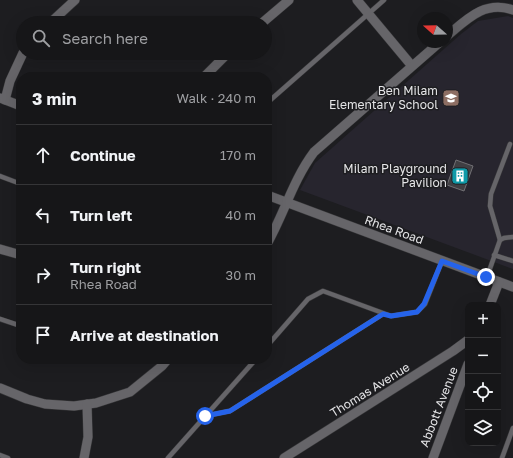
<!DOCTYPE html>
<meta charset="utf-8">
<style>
:root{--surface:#161618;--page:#1f1f21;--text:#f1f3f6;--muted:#9e9fa2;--line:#353537}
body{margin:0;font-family:"Golos Text",sans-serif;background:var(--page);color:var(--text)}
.controls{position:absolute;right:12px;bottom:12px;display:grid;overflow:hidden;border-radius:8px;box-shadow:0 4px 16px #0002}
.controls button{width:36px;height:36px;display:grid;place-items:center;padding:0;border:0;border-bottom:1px solid var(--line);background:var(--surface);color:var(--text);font:20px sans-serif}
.compass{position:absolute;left:417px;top:12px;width:36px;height:36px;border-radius:50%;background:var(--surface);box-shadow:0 4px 16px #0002;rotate:290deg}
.stop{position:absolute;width:12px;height:12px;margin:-9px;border:3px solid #2563eb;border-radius:50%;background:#fff}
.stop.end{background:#2563eb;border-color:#fff;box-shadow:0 1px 4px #0008}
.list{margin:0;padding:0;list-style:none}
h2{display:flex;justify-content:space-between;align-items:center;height:52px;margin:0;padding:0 16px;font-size:17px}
h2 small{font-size:13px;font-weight:400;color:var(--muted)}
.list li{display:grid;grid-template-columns:26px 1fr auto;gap:12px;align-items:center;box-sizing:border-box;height:60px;padding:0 16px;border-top:1px solid var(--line)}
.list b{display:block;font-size:15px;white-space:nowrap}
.list p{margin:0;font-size:13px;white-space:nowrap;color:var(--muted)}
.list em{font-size:13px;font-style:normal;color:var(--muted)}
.icon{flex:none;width:22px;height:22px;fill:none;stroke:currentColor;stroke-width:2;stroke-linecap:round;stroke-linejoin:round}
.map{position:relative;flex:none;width:513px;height:458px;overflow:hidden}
.search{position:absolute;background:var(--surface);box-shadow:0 4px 16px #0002;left:16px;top:16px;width:256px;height:44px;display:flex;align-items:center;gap:10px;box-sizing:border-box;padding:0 14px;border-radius:22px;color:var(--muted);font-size:15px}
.panel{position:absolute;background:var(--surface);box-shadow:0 4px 16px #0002;left:16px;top:72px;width:256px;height:292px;border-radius:16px}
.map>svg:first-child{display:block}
.built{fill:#27252e}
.building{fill:#403f43;stroke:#717074}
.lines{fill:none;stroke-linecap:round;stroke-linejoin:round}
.service-casing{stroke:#38383a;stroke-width:5.5}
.minor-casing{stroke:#38383a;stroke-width:10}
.service{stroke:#666569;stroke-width:4.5}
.minor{stroke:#666569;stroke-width:9}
.route{stroke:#2563eb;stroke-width:5}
.labels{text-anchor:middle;stroke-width:3;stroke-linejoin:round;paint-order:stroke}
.poi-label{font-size:12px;fill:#e5e5e7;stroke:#1d1d20;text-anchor:end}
.street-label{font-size:12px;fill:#e5e5e7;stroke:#1d1d20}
</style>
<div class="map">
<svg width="513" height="458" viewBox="0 0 513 458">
<rect width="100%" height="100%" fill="#1d1d20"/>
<polygon class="built" points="508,16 513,18 513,269 300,190 315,163 461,34 478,21"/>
<polygon class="building" points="456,160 473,166 464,191 447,185"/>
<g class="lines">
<g class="service-casing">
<g id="service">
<polyline points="267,103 384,0"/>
<polyline points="0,176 21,184"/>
<polyline points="500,240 490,206 491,194 510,144"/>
<polyline points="494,255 513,261"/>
<polyline points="487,277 500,240 504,238 513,237"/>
<polyline points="0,319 21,326"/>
<polyline points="267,346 308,299 323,291 391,316 417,312 425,304 442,261"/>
<polyline points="205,416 230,411 383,314"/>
<polyline points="0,455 8,458"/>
<polyline points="168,458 256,359"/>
<polyline points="502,458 513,428"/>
</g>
</g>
<g class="minor-casing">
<g id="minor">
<polyline points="357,0 412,66"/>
<polyline points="50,23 75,0"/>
<polyline points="262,23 289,0"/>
<path d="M447,36C467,19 485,0 513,10"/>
<polyline points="204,77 228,53"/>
<polyline points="0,98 21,106"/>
<polyline points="5,100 10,81 23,53"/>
<polyline points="267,195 513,287"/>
<path d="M267,244C284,214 293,180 314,152L440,42"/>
<polyline points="0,249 21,255"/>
<polyline points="490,305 499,282"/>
<polyline points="0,388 27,399 45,404 74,406 96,403 130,392 162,366 168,359"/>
<polyline points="84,458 88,437 87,404"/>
<polyline points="284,458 453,351 468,340"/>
<polyline points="433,458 468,364"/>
</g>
</g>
<use href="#service" class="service"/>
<use href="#minor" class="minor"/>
</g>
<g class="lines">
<polyline class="route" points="205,416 230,411 383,314 391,316 417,312 424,304 442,261 486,277"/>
</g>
<defs>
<g id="school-square" transform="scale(0.9)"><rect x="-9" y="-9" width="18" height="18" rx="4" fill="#8d6e63" stroke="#1d1d20"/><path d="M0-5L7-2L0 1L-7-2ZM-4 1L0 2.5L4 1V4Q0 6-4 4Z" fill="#fff"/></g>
<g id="building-square" transform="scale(0.9)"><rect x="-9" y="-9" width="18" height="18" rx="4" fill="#0f9aa8" stroke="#1d1d20"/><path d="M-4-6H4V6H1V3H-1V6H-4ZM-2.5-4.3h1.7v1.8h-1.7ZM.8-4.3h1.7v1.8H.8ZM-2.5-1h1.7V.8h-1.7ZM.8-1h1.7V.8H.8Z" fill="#fff"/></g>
</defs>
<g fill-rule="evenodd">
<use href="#school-square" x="451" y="98"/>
<use href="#building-square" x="460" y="176"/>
</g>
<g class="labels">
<g class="poi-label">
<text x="438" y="95">Ben Milam<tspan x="438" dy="14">Elementary School</tspan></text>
<text x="447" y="173">Milam Playground<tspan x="447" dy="14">Pavilion</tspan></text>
</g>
<g class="street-label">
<text transform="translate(394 230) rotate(20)" y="4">Rhea Road</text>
<text transform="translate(370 390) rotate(-32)" y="4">Thomas Avenue</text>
<text transform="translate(439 407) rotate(-69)" y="4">Abbott Avenue</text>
</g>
</g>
</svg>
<div class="controls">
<button>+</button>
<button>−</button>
<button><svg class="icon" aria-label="locate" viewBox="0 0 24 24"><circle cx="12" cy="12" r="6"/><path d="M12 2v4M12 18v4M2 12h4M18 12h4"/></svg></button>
<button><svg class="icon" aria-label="layers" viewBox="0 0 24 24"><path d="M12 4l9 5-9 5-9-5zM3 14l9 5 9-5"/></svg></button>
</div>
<svg class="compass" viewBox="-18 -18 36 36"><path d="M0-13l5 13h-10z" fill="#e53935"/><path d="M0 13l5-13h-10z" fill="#9e9fa2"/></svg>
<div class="stop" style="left:205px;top:416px"></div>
<div class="stop end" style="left:486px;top:277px"></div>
<div class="search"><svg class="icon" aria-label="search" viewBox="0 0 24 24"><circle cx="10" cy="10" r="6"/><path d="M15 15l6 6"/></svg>Search here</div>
<section class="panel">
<h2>3 min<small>Walk · 240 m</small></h2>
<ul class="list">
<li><svg class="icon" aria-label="ahead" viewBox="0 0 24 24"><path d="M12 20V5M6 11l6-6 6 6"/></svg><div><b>Continue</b></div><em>170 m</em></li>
<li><svg class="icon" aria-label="left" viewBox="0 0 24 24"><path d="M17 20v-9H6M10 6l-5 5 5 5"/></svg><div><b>Turn left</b></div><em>40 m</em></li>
<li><svg class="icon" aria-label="right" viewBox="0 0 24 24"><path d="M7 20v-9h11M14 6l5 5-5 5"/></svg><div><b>Turn right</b><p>Rhea Road</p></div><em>30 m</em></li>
<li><svg class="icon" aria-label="arrive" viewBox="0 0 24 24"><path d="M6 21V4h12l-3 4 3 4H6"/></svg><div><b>Arrive at destination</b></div></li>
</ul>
</section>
</div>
